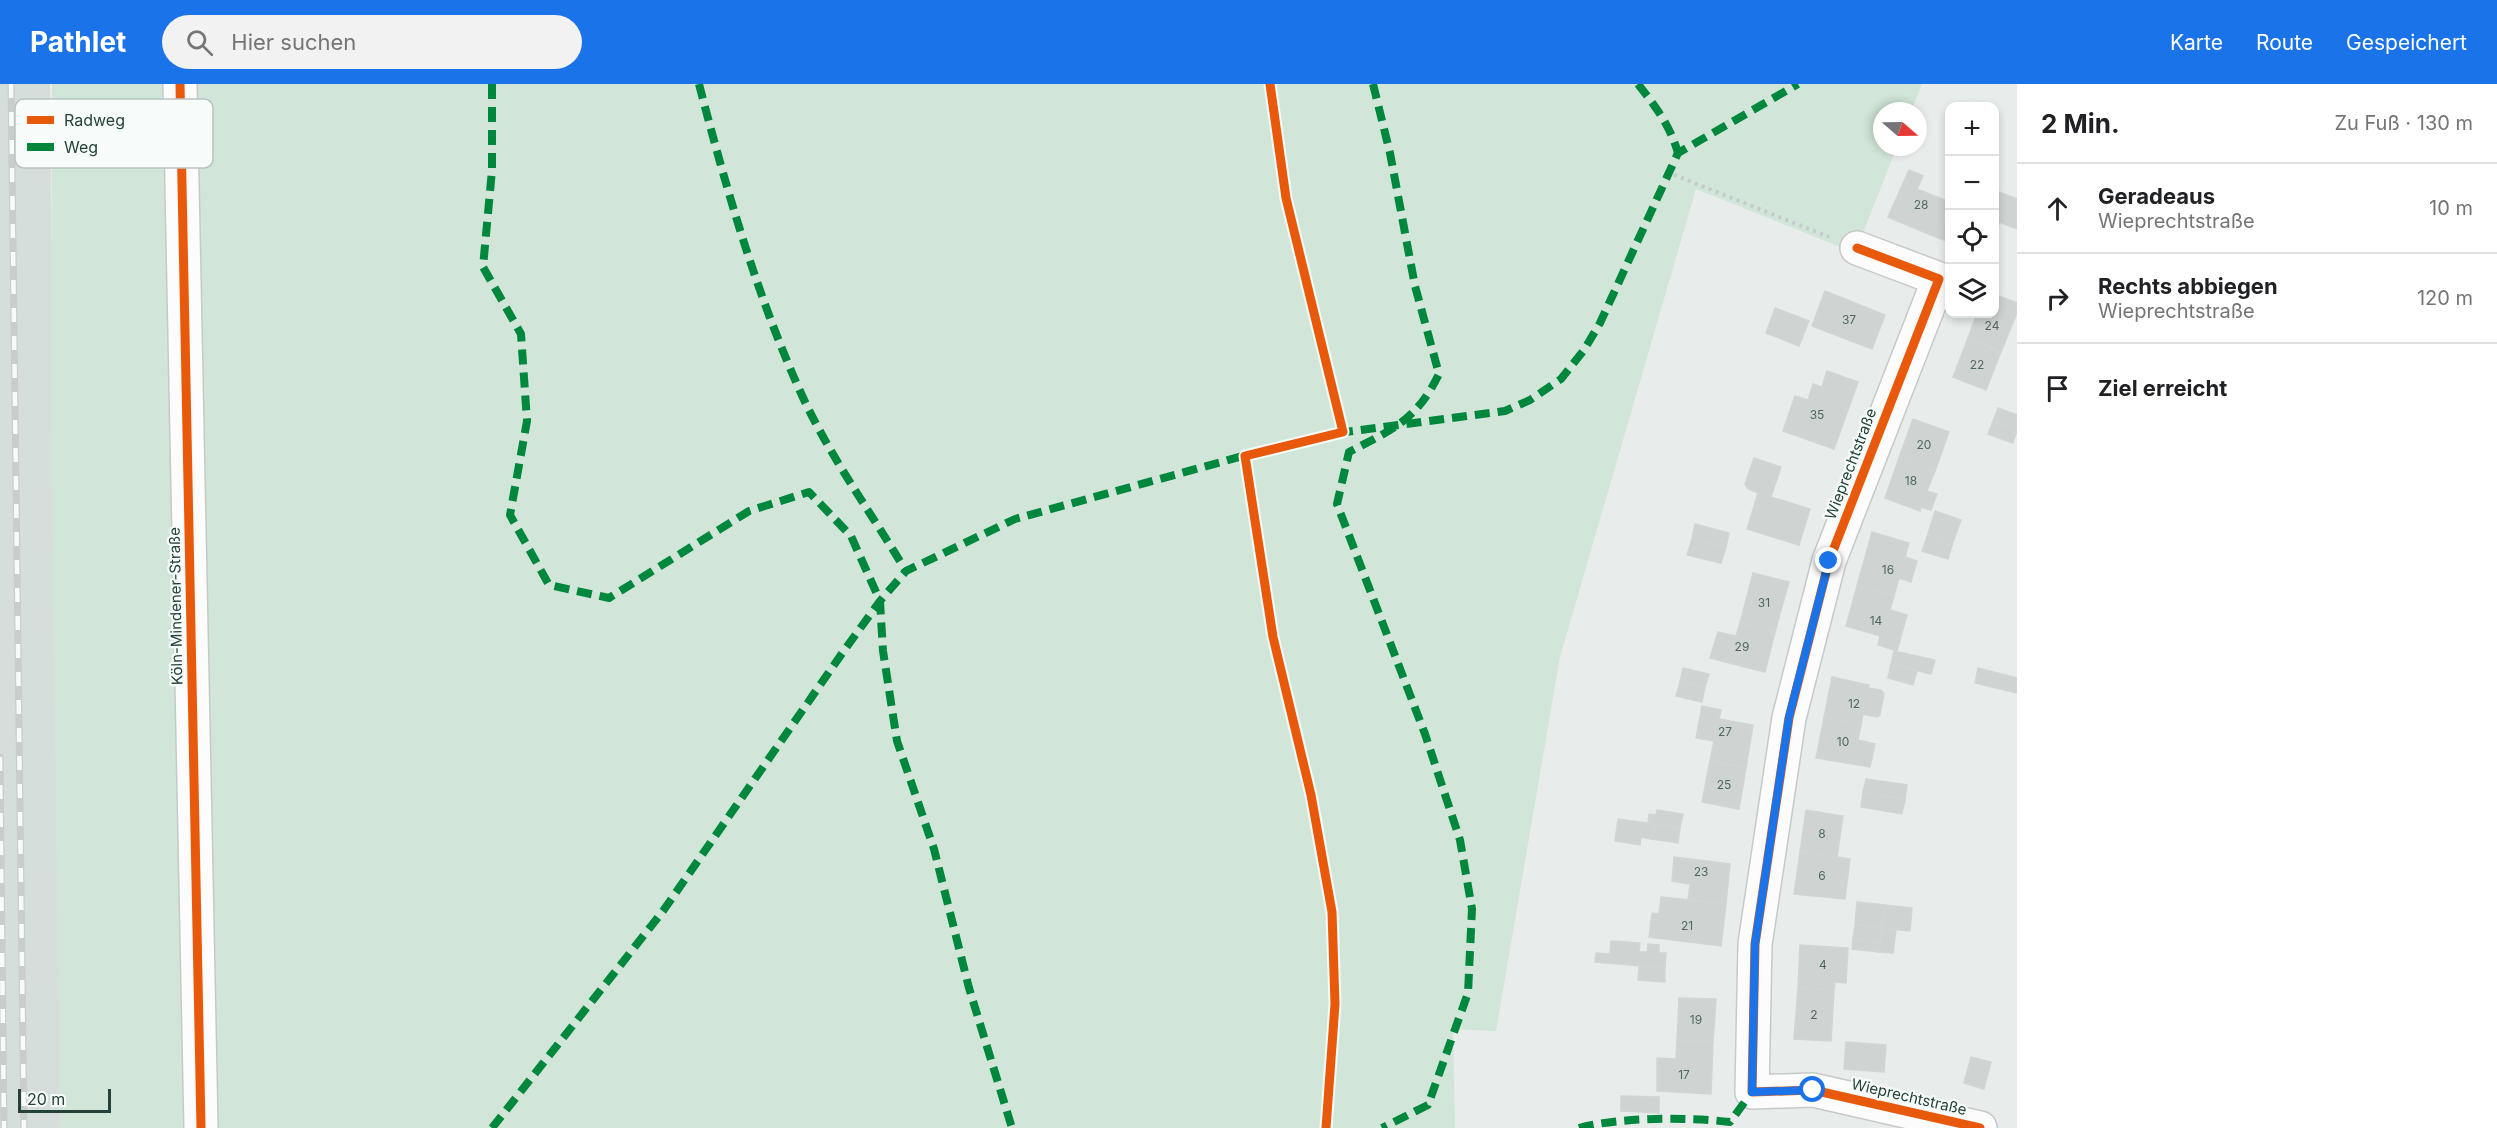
<!DOCTYPE html>
<html lang="de">
<meta charset="utf-8">
<style>
:root{--surface:#fff;--page:#f2f2f2;--text:#202124;--muted:#757577;--line:#e0e0e0;--accent:#1a73e8}
body{margin:0;font-family:Inter,sans-serif;background:var(--page);color:var(--text)}
.controls{position:absolute;right:18px;top:18px;display:grid;overflow:hidden;border-radius:12px;box-shadow:0 3px 9px #0003}
.controls button{width:54px;height:54px;display:grid;place-items:center;padding:0;border:0;border-bottom:2px solid var(--line);background:var(--surface);color:var(--text);font:30px sans-serif}
.compass{position:absolute;left:1873px;top:18px;width:54px;height:54px;border-radius:50%;background:var(--surface);box-shadow:0 3px 9px #0003;rotate:110deg}
.scale{position:absolute;left:18px;bottom:15px;width:93px;box-sizing:border-box;padding-left:6px;border:3px solid #24423a;border-top:0;font-size:16px;line-height:21px;white-space:nowrap;color:#24423a;-webkit-text-stroke:4px #f7fbf9;paint-order:stroke}
.stop{position:absolute;width:18px;height:18px;margin:-14px;border:4px solid #1a73e8;border-radius:50%;background:#fff}
.stop.end{background:#1a73e8;border-color:#fff;box-shadow:0 2px 6px #0008}
.list{margin:0;padding:0;list-style:none}
h2{display:flex;justify-content:space-between;align-items:center;height:78px;margin:0;padding:0 24px;font-size:26px}
h2 small{font-size:20px;font-weight:400;color:var(--muted)}
.list li{display:grid;grid-template-columns:39px 1fr auto;gap:18px;align-items:center;box-sizing:border-box;height:90px;padding:0 24px;border-top:2px solid var(--line)}
.list b{display:block;font-size:22px;white-space:nowrap}
.list p{margin:0;font-size:20px;white-space:nowrap;color:var(--muted)}
.list em{font-size:20px;font-style:normal;color:var(--muted)}
.icon{flex:none;width:33px;height:33px;fill:none;stroke:currentColor;stroke-width:2;stroke-linecap:round;stroke-linejoin:round}
.map{position:relative;flex:none;width:2017px;height:1044px;overflow:hidden}
header{display:flex;align-items:center;gap:36px;box-sizing:border-box;height:84px;padding:0 30px;background:var(--accent);color:#fff}
header strong{font-size:28px}
nav{display:flex;gap:33px;margin-inline-start:auto;font-size:21px}
.search{width:420px;height:54px;background:var(--page);display:flex;align-items:center;gap:15px;box-sizing:border-box;padding:0 21px;border-radius:33px;color:var(--muted);font-size:22px}
main{display:flex}
aside{flex:1;background:var(--surface)}
.map>svg:first-child{display:block}
.built{fill:#d6dedb}
.green{fill:#d1e6d8}
.building{fill:#cfd4d2;stroke:#d1d6d4;stroke-width:1.5}
.lines{fill:none;stroke-linecap:round;stroke-linejoin:round}
.minor-casing{stroke:#c5cac8;stroke-width:36}
.path{stroke:#c3ccca;stroke-width:4;stroke-dasharray:3 4.5;stroke-linecap:butt}
.minor{stroke:#fcfcfc;stroke-width:33}
.rail-casing{stroke:#c9cdcc;stroke-width:7}
.rail{stroke:#f7fbf9;stroke-width:4.5;stroke-dasharray:14;stroke-linecap:butt}
.quiet{stroke:#00873e;stroke-width:8;stroke-dasharray:15 8;stroke-linecap:butt}
.cycleway-casing{stroke:#f7fbf9;stroke-width:13}
.cycleway{stroke:#e8590c;stroke-width:9}
.route{stroke:#1a73e8;stroke-width:8}
.labels{text-anchor:middle;stroke-width:4.5;stroke-linejoin:round;paint-order:stroke}
.number-label{font-size:12px;fill:#506761}
.street-label{font-size:15px;fill:#24423a;stroke:#f7fbf9}
.key{fill:#f7fbf9;stroke:#b8c4c0;stroke-width:1.5}
.key-label{font-size:16px;fill:#24423a}
</style>
<header>
<strong>Pathlet</strong>
<div class="search"><svg class="icon" aria-label="search" viewBox="0 0 24 24"><circle cx="10" cy="10" r="6"/><path d="M15 15l6 6"/></svg>Hier suchen</div>
<nav><a>Karte</a><a>Route</a><a>Gespeichert</a></nav>
</header>
<main>
<div class="map">
<svg width="2017" height="1044" viewBox="0 0 2017 1044">
<rect width="100%" height="100%" fill="#e8edeb"/>
<polygon class="built" points="0,0 50,0 60,1044 0,1044"/>
<polygon class="green" points="52,0 1922,0 1911,27 1882,27 1882,63 1897,63 1855,169 1696,105 1560,573 1496,947 1453,945 1455,1044 60,1044 51,317"/>
<g class="building">
<polygon points="1909,86 1923,92 1917,105 1950,118 1950,125 1938,154 1888,133"/>
<polygon points="1994,106 2017,115 2017,145 1994,136"/>
<polygon points="1950,125 1950,158 1938,154"/>
<polygon points="1994,136 2000,138 1994,151"/>
<polygon points="1825,207 1885,231 1872,265 1812,242"/>
<polygon points="1994,210 2017,219 2017,229 2001,268 1968,254 1977,230 1994,230"/>
<polygon points="1775,224 1809,237 1799,262 1766,249"/>
<polygon points="1968,254 2001,268 1986,306 1953,293"/>
<polygon points="1827,287 1858,298 1834,365 1783,347 1795,312 1808,316 1813,300 1822,303"/>
<polygon points="1998,324 2017,331 2017,346 1993,337"/>
<polygon points="1913,335 1949,348 1935,387 1899,374"/>
<polygon points="1993,337 2017,346 2013,359 1988,350"/>
<polygon points="1754,374 1781,383 1771,413 1810,425 1799,461 1747,445 1758,409 1748,405 1745,400"/>
<polygon points="1899,374 1935,387 1927,407 1937,410 1931,426 1921,423 1920,427 1885,414"/>
<polygon points="1935,427 1961,436 1952,461 1927,453"/>
<polygon points="1695,440 1729,449 1726,463 1692,455"/>
<polygon points="1872,448 1909,459 1905,473 1917,477 1911,498 1899,494 1894,512 1857,502"/>
<polygon points="1927,453 1952,461 1948,475 1922,467"/>
<polygon points="1692,455 1726,463 1721,479 1687,471"/>
<polygon points="1753,489 1789,498 1775,548 1740,539"/>
<polygon points="1857,502 1894,512 1890,526 1907,531 1897,567 1878,561 1880,552 1846,542"/>
<polygon points="1740,539 1775,548 1765,588 1710,574 1718,548 1736,552"/>
<polygon points="1894,567 1935,576 1931,590 1891,580"/>
<polygon points="1891,580 1917,587 1913,601 1888,594"/>
<polygon points="1683,584 1709,590 1705,603 1680,598"/>
<polygon points="1978,584 2017,594 2017,609 1975,599"/>
<polygon points="1832,593 1869,601 1868,604 1881,606 1884,610 1880,631 1877,633 1863,630 1861,641 1824,634"/>
<polygon points="1680,598 1705,603 1702,618 1676,612"/>
<polygon points="1702,622 1721,626 1719,635 1753,641 1746,684 1710,677 1714,657 1696,654"/>
<polygon points="1824,634 1861,641 1858,656 1875,660 1870,683 1816,674"/>
<polygon points="1710,677 1746,684 1739,725 1702,718"/>
<polygon points="1866,695 1907,701 1905,716 1863,708"/>
<polygon points="1863,708 1905,716 1902,730 1861,723"/>
<polygon points="1657,726 1683,730 1680,744 1648,739 1649,730 1656,731"/>
<polygon points="1806,726 1843,732 1837,773 1800,768"/>
<polygon points="1618,735 1654,740 1652,755 1641,753 1640,761 1615,757"/>
<polygon points="1654,740 1680,744 1678,759 1652,755"/>
<polygon points="1800,768 1850,775 1845,815 1794,810"/>
<polygon points="1674,773 1730,780 1726,820 1688,816 1690,800 1672,797"/>
<polygon points="1661,813 1726,820 1721,862 1649,853 1652,829 1659,830"/>
<polygon points="1857,818 1884,821 1882,844 1855,841"/>
<polygon points="1884,821 1912,824 1910,847 1882,844"/>
<polygon points="1855,841 1882,844 1880,859 1853,855"/>
<polygon points="1882,844 1896,846 1893,869 1879,868"/>
<polygon points="1853,855 1880,859 1879,868 1852,865"/>
<polygon points="1611,857 1640,859 1639,868 1647,868 1648,860 1659,861 1659,869 1666,869 1665,884 1595,878 1596,869 1610,870"/>
<polygon points="1800,861 1848,864 1846,899 1835,898 1834,906 1798,904"/>
<polygon points="1639,882 1665,884 1665,898 1638,896"/>
<polygon points="1798,904 1834,906 1831,957 1794,955"/>
<polygon points="1679,914 1716,915 1713,958 1677,956"/>
<polygon points="1677,956 1713,958 1711,1010 1657,1007 1657,974 1676,975"/>
<polygon points="1846,958 1886,961 1884,988 1844,985"/>
<polygon points="1971,973 1991,978 1984,1005 1964,999"/>
<polygon points="1621,1012 1659,1013 1659,1029 1621,1027"/>
</g>
<g class="lines">
<g class="minor-casing">
<g id="minor">
<polyline points="180,0 201,1044"/>
<polyline points="1857,164 1939,195 1829,477 1789,634 1755,860 1752,1008 1813,1006 1980,1044"/>
</g>
</g>
<polyline class="path" points="1667,88 1829,153"/>
<use href="#minor" class="minor"/>
<g class="rail-casing">
<g id="rail">
<polyline points="11,0 24,1044"/>
<polyline points="0,673 4,1044"/>
</g>
</g>
<use href="#rail" class="rail"/>
<g class="quiet">
<polyline points="492,0 492,86 483,183 521,250 527,337 510,431 549,501 609,514 749,427 809,408 851,452 880,517 883,567 897,657 934,765 969,904 1012,1044"/>
<path d="M699,0C726,104 756,209 800,307C828,370 870,427 906,487"/>
<path d="M1373,0L1390,69L1415,202L1439,290C1416,337 1393,345 1349,368L1337,420L1425,650L1460,756L1472,825L1468,909L1428,1021L1382,1044"/>
<path d="M1638,0C1655,22 1670,41 1678,69"/>
<polyline points="1338,349 1505,327 1530,316 1561,295 1584,266 1600,239 1678,69 1798,0"/>
<polyline points="492,1044 663,827 843,568 880,517 906,487 1015,435 1250,370"/>
<path d="M1579,1044C1619,1033 1688,1033 1730,1038L1752,1008"/>
</g>
<g class="cycleway-casing">
<g id="cycleway">
<polyline points="180,0 201,1044"/>
<polyline points="1270,0 1286,114 1343,348 1245,372 1273,553 1311,711 1332,828 1335,920 1326,1044"/>
<polyline points="1857,164 1939,195 1829,477 1789,634 1755,860 1752,1008 1813,1006 1980,1044"/>
</g>
</g>
<use href="#cycleway" class="cycleway"/>
</g>
<g class="lines">
<polyline class="route" points="1813,1006 1752,1008 1755,860 1789,633 1829,477"/>
</g>
<g class="labels">
<g class="number-label">
<text x="1921" y="125">28</text>
<text x="1849" y="240">37</text>
<text x="1992" y="246">24</text>
<text x="1977" y="285">22</text>
<text x="1817" y="335">35</text>
<text x="1924" y="365">20</text>
<text x="1911" y="401">18</text>
<text x="1888" y="490">16</text>
<text x="1764" y="523">31</text>
<text x="1876" y="541">14</text>
<text x="1742" y="567">29</text>
<text x="1854" y="624">12</text>
<text x="1725" y="652">27</text>
<text x="1843" y="662">10</text>
<text x="1724" y="705">25</text>
<text x="1822" y="754">8</text>
<text x="1701" y="792">23</text>
<text x="1822" y="796">6</text>
<text x="1687" y="846">21</text>
<text x="1823" y="885">4</text>
<text x="1814" y="935">2</text>
<text x="1696" y="940">19</text>
<text x="1684" y="995">17</text>
</g>
<g class="street-label">
<text transform="translate(1851 380) rotate(-69)" y="5">Wieprechtstraße</text>
<text transform="translate(176 522) rotate(-91)" y="5">Köln-Mindener-Straße</text>
<text transform="translate(1909 1013) rotate(13)" y="5">Wieprechtstraße</text>
</g>
</g>
<rect x="15" y="15" width="198" height="69" rx="9" class="key"/>
<rect x="27" y="32" width="27" height="8" fill="#e8590c"/>
<rect x="27" y="59" width="27" height="8" fill="#00873e"/>
<g class="key-label">
<text x="64" y="42">Radweg</text>
<text x="64" y="69">Weg</text>
</g>
</svg>
<div class="controls">
<button>+</button>
<button>−</button>
<button><svg class="icon" aria-label="locate" viewBox="0 0 24 24"><circle cx="12" cy="12" r="6"/><path d="M12 2v4M12 18v4M2 12h4M18 12h4"/></svg></button>
<button><svg class="icon" aria-label="layers" viewBox="0 0 24 24"><path d="M12 4l9 5-9 5-9-5zM3 14l9 5 9-5"/></svg></button>
</div>
<svg class="compass" viewBox="-18 -18 36 36"><path d="M0-13l5 13h-10z" fill="#e53935"/><path d="M0 13l5-13h-10z" fill="#757577"/></svg>
<div class="scale">20 m</div>
<div class="stop" style="left:1813px;top:1006px"></div>
<div class="stop end" style="left:1829px;top:477px"></div>
</div>
<aside>
<h2>2 Min.<small>Zu Fuß · 130 m</small></h2>
<ul class="list">
<li><svg class="icon" aria-label="ahead" viewBox="0 0 24 24"><path d="M12 20V5M6 11l6-6 6 6"/></svg><div><b>Geradeaus</b><p>Wieprechtstraße</p></div><em>10 m</em></li>
<li><svg class="icon" aria-label="right" viewBox="0 0 24 24"><path d="M7 20v-9h11M14 6l5 5-5 5"/></svg><div><b>Rechts abbiegen</b><p>Wieprechtstraße</p></div><em>120 m</em></li>
<li><svg class="icon" aria-label="arrive" viewBox="0 0 24 24"><path d="M6 21V4h12l-3 4 3 4H6"/></svg><div><b>Ziel erreicht</b></div></li>
</ul>
</aside>
</main>
